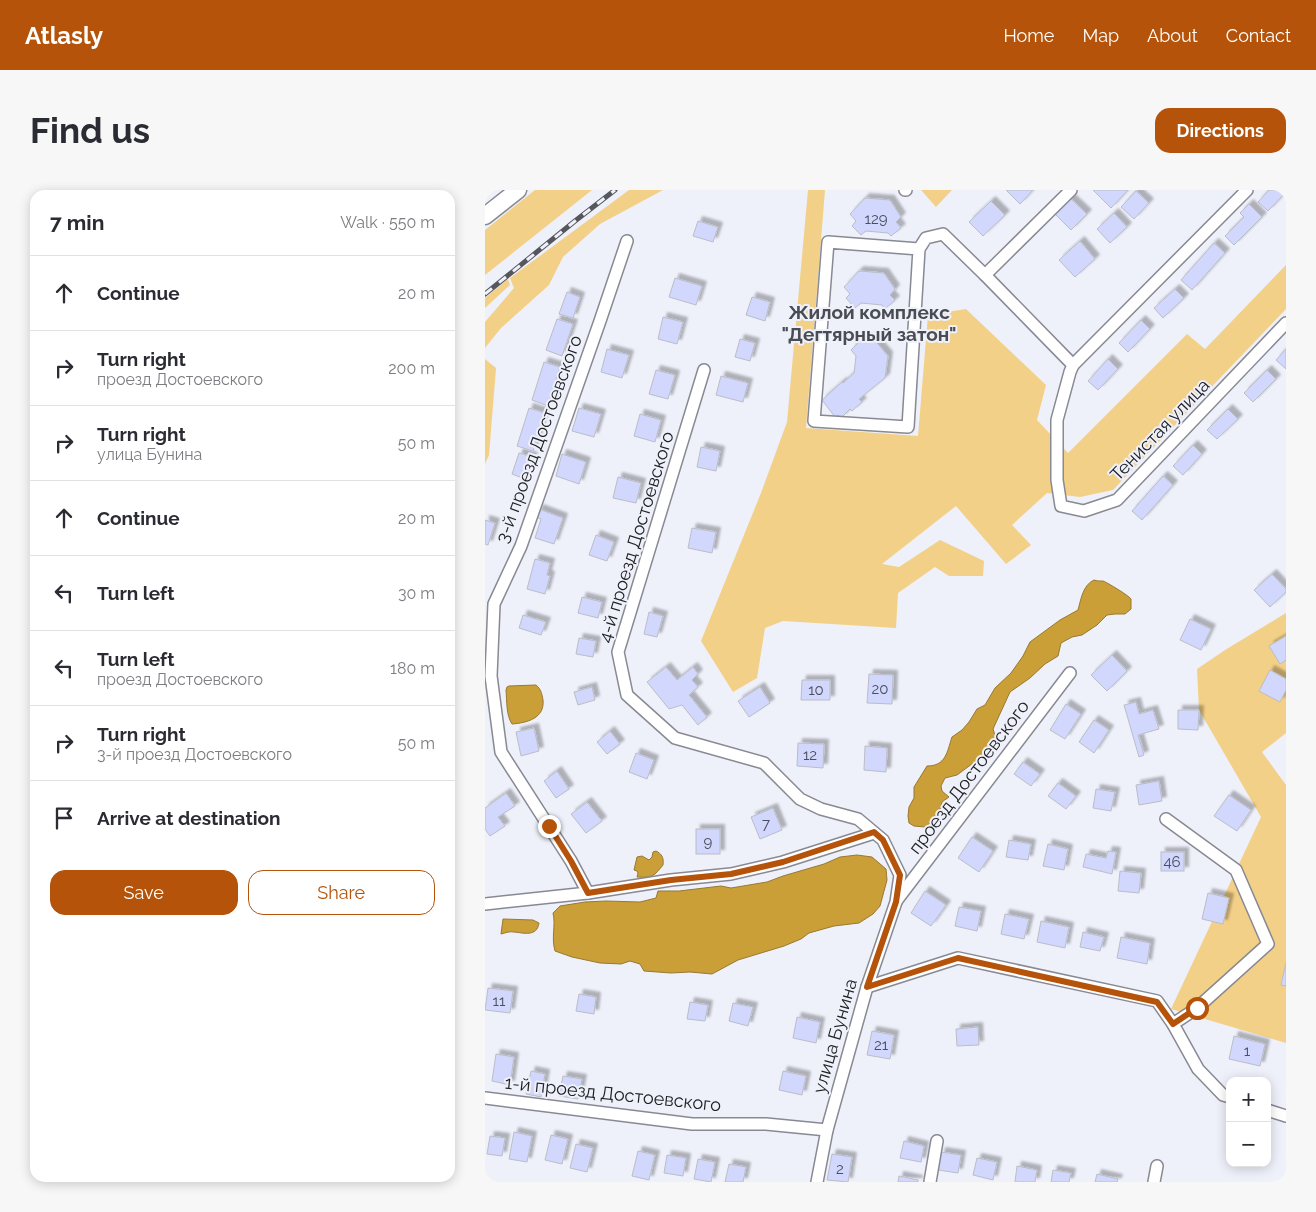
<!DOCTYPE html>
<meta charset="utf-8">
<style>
:root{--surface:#fff;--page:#f7f7f7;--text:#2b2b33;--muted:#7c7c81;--line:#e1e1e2;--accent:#b45309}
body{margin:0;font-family:Raleway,sans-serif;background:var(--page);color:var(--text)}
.controls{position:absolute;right:15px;bottom:15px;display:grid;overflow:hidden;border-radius:10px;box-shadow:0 2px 12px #0003}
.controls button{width:45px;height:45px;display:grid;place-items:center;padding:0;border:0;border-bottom:1px solid var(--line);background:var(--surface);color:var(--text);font:25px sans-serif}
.stop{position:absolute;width:15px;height:15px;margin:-11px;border:4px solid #b45309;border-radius:50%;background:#fff}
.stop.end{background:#b45309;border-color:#fff;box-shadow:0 1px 5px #0008}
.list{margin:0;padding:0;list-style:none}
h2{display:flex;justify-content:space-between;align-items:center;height:65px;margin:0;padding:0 20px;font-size:21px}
h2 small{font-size:16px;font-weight:400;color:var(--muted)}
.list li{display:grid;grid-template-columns:32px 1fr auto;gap:15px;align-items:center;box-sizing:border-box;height:75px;padding:0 20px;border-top:1px solid var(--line)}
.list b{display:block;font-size:19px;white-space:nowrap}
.list p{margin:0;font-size:16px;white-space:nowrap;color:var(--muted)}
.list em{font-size:16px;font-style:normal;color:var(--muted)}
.actions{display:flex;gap:10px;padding:15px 20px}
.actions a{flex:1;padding:11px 0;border:1px solid var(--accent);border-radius:15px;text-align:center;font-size:18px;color:var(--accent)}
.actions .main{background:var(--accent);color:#fff}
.icon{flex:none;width:28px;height:28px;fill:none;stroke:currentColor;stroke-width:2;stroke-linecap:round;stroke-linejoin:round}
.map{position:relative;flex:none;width:801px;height:992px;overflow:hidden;border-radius:15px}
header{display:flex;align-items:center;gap:30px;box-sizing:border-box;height:70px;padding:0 25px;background:var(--accent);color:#fff}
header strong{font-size:24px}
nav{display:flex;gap:28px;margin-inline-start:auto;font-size:18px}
.intro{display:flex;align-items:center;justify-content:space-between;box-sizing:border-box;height:120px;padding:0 30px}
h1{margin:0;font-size:35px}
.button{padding:12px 22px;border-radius:15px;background:var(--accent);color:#fff;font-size:18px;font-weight:700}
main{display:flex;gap:30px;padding:0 30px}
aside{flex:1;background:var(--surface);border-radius:15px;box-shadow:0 2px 12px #0003}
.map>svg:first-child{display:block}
.green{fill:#f3d087}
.water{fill:#cb9f37;stroke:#987931}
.building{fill:#d1d7fd;stroke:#bbbdc6;filter:url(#shadow)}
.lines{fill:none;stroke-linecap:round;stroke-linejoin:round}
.street-casing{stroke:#888992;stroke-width:14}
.secondary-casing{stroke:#888992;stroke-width:19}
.street{stroke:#fff;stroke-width:11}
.secondary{stroke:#fff;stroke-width:16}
.rail-casing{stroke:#56575c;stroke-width:5}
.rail{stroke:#eef0fa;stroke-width:3;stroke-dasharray:9;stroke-linecap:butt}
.route{stroke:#b45309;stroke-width:6}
.labels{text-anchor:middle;stroke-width:4;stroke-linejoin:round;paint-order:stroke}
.number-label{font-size:15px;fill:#4c4e5a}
.street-label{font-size:18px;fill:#202124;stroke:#eef0fa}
.neighbourhood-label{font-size:19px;font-weight:bold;fill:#4a4c53;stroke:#eef0fa}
</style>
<header>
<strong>Atlasly</strong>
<nav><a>Home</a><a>Map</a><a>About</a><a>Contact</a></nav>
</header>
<div class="intro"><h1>Find us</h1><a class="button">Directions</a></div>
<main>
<aside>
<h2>7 min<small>Walk · 550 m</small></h2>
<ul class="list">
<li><svg class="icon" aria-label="ahead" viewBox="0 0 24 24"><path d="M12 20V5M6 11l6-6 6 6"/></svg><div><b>Continue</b></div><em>20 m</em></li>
<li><svg class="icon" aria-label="right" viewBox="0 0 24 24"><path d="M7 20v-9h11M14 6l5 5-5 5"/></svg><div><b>Turn right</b><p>проезд Достоевского</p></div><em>200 m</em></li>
<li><svg class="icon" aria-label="right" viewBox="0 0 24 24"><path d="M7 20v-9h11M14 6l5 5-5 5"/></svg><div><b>Turn right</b><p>улица Бунина</p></div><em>50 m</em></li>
<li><svg class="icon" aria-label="ahead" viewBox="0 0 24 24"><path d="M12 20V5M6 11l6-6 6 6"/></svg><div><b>Continue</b></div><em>20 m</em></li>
<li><svg class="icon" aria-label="left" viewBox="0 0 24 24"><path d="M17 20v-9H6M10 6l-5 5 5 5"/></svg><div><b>Turn left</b></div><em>30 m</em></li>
<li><svg class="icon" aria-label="left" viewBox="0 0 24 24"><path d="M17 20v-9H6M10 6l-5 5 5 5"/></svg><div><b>Turn left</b><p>проезд Достоевского</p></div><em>180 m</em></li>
<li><svg class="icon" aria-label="right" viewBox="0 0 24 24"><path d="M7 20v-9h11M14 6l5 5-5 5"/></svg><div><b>Turn right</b><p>3-й проезд Достоевского</p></div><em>50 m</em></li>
<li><svg class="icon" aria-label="arrive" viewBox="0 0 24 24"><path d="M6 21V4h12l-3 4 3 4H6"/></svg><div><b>Arrive at destination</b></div></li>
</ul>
<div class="actions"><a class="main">Save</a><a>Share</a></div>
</aside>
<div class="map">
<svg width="801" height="992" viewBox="0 0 801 992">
<defs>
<filter id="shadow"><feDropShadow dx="4.5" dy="-4.5" stdDeviation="1" flood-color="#0004"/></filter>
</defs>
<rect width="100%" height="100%" fill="#eef0fa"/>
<g class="green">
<polygon points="50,0 107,0 0,85 0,40"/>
<polygon points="144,0 178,0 115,34 78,67 64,95 16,138 0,158 0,132 29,98 25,88"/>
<polygon points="323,0 340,0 321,238 433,246 443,125 481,119 561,195 552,230 583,263 702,144 720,159 801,75 801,119 628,300 595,307 562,303 527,335 546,355 521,374 471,316 397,374 414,377 455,350 499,371 498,386 464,386 450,377 413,403 411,438 298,431 280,438 272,488 248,502 216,451 276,303 302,232"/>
<polygon points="436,0 467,0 451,17"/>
<polygon points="23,89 25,95 0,118 0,108"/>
<polygon points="0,169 11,178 4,265 0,274"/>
<polygon points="801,423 801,543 777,562 801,595 801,853 686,819 776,627 714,520 712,479 740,460"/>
</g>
<g class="water">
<path d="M609,390C612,391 615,391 618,391C623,393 643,405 646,409V419L640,424H630L622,425L612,435L597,445L587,447L576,453L573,466L560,474L545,488L525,502L508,539L511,548L507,561L495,568L472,585L460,588L456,596L457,601L464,607L457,612L453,627L440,637L429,636L424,633L423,626L424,617L429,608V597L442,576C461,576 462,562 467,547L477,540L484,532L492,519L500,515L510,498L526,483L538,466L545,452L575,430L593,420C596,409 598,395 609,390Z"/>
<path d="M51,495C56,499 57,504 58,510C60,528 42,533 27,534C21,525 22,511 21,500L22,497L24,496Z"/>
<path d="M171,661C177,664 179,668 178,675C169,686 168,688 152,687L153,683L152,681L149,680L152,667L157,666L164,670L167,667L168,662Z"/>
<path d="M372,665L387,667L401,679L402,690L395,716L388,724L374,733L349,736L324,743L316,749L299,756L253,770L227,784L205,782L186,783L159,781L155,774L145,771L136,774L115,773L87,767L70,761C66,747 71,736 68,723L75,716L100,712L121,711L155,712L171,708L173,701H194L236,696L246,698L282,692L298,686L339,674L355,667Z"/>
<path d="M18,729L48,730L54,733C52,747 39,743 29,742C25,741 20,743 16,744Z"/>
</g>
<g class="building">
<polygon points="521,0 548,0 535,14"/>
<polygon points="608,0 643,0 626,18"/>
<polygon points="784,0 801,0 801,2 783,21 773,12"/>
<polygon points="651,1 664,13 649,29 636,17"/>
<polygon points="380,8 405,10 416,27 411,32 416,38 406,46 403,43 381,41 376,45 367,36 371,31 365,24"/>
<polygon points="585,8 602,24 586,40 570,24"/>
<polygon points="506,11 520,25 498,46 484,32"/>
<polygon points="764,14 777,27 749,55 740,46 759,27 755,23"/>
<polygon points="629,23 642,37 625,53 612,39"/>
<polygon points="213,31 233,37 228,52 208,46"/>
<polygon points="595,51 610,69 590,87 574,70"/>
<polygon points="729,53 740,63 707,100 696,90"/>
<polygon points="374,81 399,83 410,99 405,105 410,110 400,119 397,115 376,113 370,118 361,108 365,104 359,97"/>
<polygon points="190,88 217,96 211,115 184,107"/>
<polygon points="690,99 699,108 678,128 669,118"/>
<polygon points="82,102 95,107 88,128 74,124"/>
<polygon points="267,107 285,112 280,131 261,125"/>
<polygon points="178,127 198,132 192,154 173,149"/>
<polygon points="72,129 88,134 77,166 61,160"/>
<polygon points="656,130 665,139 643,162 634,153"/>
<polygon points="387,147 403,166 400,188 374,209 377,212 367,221 365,219 356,228 353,225 350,227 337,210 357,192 358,193 369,183 371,166 366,160 377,149 380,153"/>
<polygon points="255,149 270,153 265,171 250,167"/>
<polygon points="122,159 144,165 137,188 116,182"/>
<polygon points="801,159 801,179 791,170"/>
<polygon points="623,169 633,179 613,200 603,191"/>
<polygon points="59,172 75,177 63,216 47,210"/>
<polygon points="171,180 190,185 183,209 164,204"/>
<polygon points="782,180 791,189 768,212 759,203"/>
<polygon points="236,186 263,193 258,212 231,205"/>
<polygon points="44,218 60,223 48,261 32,256"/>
<polygon points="94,218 116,224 109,247 87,241"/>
<polygon points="743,219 753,229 732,249 722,240"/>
<polygon points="155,224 176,230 170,252 149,246"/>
<polygon points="708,255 717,264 698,285 688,276"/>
<polygon points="216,257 235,261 231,281 212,277"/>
<polygon points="34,263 48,267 40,289 27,284"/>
<polygon points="77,264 101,272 94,294 71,286"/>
<polygon points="678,286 688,295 657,330 647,321"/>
<polygon points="133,287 156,293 151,313 128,308"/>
<polygon points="54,319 78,328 69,354 50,348 56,329 51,327"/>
<polygon points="0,330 10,333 3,355 0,354"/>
<polygon points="207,338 231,342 227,363 203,358"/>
<polygon points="111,345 129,352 122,371 104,365"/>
<polygon points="50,369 65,373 62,385 65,386 60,404 42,399"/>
<polygon points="787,384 801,399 801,402 785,417 769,400"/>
<polygon points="97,407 117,412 113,428 93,423"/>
<polygon points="164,422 178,426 172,447 159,444"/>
<polygon points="38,425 61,432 56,445 34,438"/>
<polygon points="705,429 726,439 716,460 695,450"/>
<polygon points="801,446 801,470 795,474 784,456"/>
<polygon points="94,448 111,451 108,467 91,464"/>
<polygon points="627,465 642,481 622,501 606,485"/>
<polygon points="181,477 192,490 208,477 213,484 207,490 213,497 204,505 222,527 213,535 197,515 184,519 162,492"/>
<polygon points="785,480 801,489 801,500 795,512 774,501"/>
<polygon points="384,484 408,485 407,514 382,513"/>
<polygon points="317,490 345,490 345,510 316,510"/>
<polygon points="107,497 110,510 93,515 89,502"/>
<polygon points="275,497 285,513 264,527 253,511"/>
<polygon points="651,512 654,524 668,520 674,539 653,545 659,565 654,567 639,515"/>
<polygon points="581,514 596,524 580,549 565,540"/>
<polygon points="693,520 714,520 713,540 693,539"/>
<polygon points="609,530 624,540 609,563 594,552"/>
<polygon points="49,538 54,561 36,566 31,542"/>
<polygon points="125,541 135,554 122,564 112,552"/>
<polygon points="313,553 339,554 338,578 312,576"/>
<polygon points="380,556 402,558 401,582 379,580"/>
<polygon points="151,563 169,570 162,589 144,582"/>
<polygon points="538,572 555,584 546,596 529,584"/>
<polygon points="72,581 84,599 71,608 59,591"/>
<polygon points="674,591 677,611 654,615 651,595"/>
<polygon points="573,593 591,606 581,619 563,606"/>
<polygon points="611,599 630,602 626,621 608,618"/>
<polygon points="21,603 30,616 13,627 20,636 5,646 0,639 0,618"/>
<polygon points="744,605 766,620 752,641 729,626"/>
<polygon points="102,612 117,631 101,643 86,624"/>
<polygon points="288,618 297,640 275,649 266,627"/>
<rect x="211" y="639" width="24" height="25"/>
<polygon points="487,647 508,661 494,682 473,668"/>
<polygon points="524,650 546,654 543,670 521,667"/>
<polygon points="563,654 583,659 579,680 558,676"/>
<polygon points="623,661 631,662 627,684 598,677 601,664 621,668"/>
<rect x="676" y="662" width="23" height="19"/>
<polygon points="635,681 656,683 654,703 633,701"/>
<polygon points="440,701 461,715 446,736 426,723"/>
<polygon points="723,703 744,708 738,734 717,729"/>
<polygon points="474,717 496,721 492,741 470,736"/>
<polygon points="520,724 544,729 539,749 516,744"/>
<polygon points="556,731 584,737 580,758 552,752"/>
<polygon points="598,742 619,747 615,761 595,757"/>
<polygon points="636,747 665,753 662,774 632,768"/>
<polygon points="801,773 801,796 796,795"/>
<polygon points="3,798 28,801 25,823 0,820"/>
<polygon points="94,804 111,807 109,824 91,821"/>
<polygon points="205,812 223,815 220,831 202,829"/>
<polygon points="248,813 268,817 263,836 244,831"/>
<polygon points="312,827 335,832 331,853 308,848"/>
<polygon points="493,837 494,855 472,856 471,839"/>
<polygon points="387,841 409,845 405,869 382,865"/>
<polygon points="749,846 780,854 775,876 744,869"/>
<polygon points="11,864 29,867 25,895 7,891"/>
<polygon points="46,881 60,884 56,907 41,904"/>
<polygon points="298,881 321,886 317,905 294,900"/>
<polygon points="78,886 97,889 93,909 74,906"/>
<polygon points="29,942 47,946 42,972 24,969"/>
<polygon points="66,945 83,949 77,974 60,970"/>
<polygon points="5,946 20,948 17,966 2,964"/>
<polygon points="419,951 439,956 436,972 415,968"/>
<polygon points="91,954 108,958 102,982 85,978"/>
<polygon points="153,961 170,965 164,990 147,986"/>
<polygon points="456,962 476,965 473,983 453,980"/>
<polygon points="347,964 367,967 363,992 342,990"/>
<polygon points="182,965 201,968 198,986 179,983"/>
<polygon points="492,968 512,972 508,990 488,985"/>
<polygon points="213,969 230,972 226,992 209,989"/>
<polygon points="244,974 261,977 258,992 240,992"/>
<polygon points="532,976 552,980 550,992 530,992"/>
<polygon points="568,980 586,983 584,992 566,992"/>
<polygon points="612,984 633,989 632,992 610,992"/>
<polygon points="414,986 433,990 433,992 413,992"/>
</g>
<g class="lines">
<g class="street-casing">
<g id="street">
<polyline points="420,0 421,0"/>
<polyline points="434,59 343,52 329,231 423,237 434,59 441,48 458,44 500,85 588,175 585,182 572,230 572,290 576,316 599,321 632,310 801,133"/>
<polyline points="500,85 586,0"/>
<polyline points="588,175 762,0"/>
<polyline points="219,180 133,462 142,505 190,548 279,573 315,609 336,619 373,629 398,650 415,685 411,712 382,797 342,940 332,992"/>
<polyline points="681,629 751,680 783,754 712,818 688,834"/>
<polyline points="103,703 86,671 16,562 6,486 9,414 36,356 115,131 142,51"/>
<polyline points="412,710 585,483"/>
<polyline points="0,714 103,703 186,690 246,684 298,672 389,643"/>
<polyline points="382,797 473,768 672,811 688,834 713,879 738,905 745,907"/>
<polyline points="0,908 207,934 281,934 342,940"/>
<polyline points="782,920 801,926"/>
<polyline points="445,992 452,951"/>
<polyline points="669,992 672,976"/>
</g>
</g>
<g class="secondary-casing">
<polyline id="secondary" points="0,26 33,0"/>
</g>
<use href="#street" class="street"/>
<use href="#secondary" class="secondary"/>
<g class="rail-casing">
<polyline id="rail" points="0,104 90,31 130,0"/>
</g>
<use href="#rail" class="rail"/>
</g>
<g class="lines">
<polyline class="route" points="64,636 86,671 103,703 186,690 246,684 298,672 389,642 398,650 415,685 411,712 382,797 473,768 672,812 688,834 712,818"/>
</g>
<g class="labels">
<g class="number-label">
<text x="391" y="34">129</text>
<text x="395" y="504">20</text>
<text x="331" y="505">10</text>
<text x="325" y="570">12</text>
<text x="281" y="639">7</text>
<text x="223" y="657">9</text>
<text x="687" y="677">46</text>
<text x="14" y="816">11</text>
<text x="396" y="860">21</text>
<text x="762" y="866">1</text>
<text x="355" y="984">2</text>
</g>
<g class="street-label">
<text transform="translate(675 240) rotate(-46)" y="6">Тенистая улица</text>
<text transform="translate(54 249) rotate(-70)" y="6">3-й проезд Достоевского</text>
<text transform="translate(151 347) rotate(-73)" y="6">4-й проезд Достоевского</text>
<text transform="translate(484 587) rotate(-53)" y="6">проезд Достоевского</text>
<text transform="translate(350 846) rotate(-74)" y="6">улица Бунина</text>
<text transform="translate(128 904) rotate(6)" y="6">1-й проезд Достоевского</text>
</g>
<g class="neighbourhood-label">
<text x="384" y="129">Жилой комплекс<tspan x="384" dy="22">"Дегтярный затон"</tspan></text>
</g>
</g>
</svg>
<div class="controls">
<button>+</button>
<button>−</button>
</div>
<div class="stop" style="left:712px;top:818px"></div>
<div class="stop end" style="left:64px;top:636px"></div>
</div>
</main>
